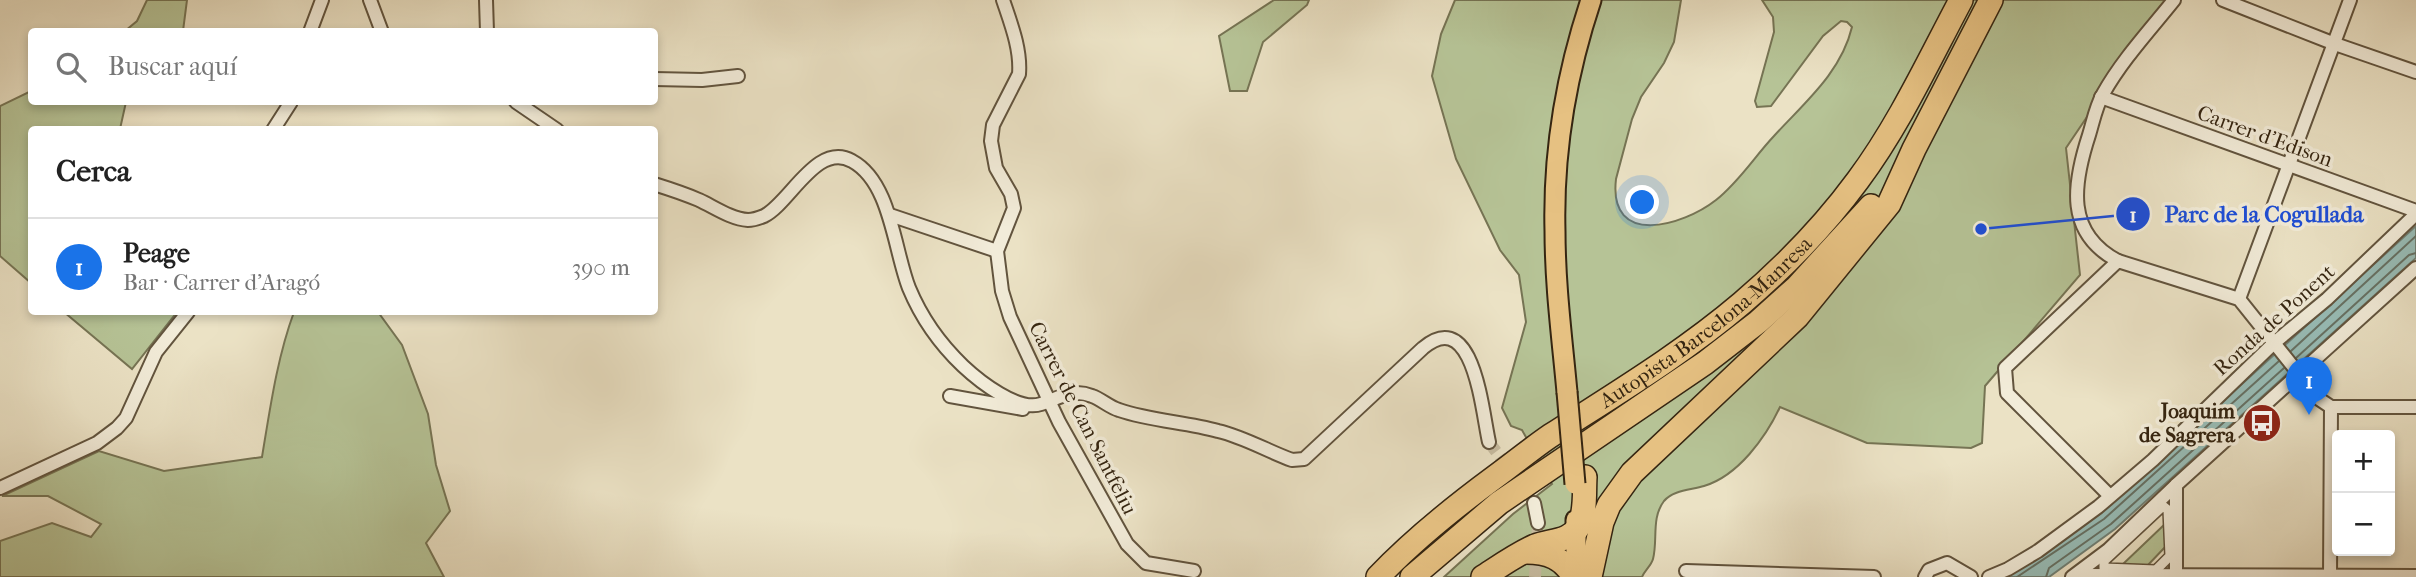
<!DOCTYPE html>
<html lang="es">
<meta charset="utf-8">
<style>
:root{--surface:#fff;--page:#f6f6f6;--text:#222;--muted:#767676;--line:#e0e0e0;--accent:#1a73e8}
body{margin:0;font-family:"IM FELL French Canon",serif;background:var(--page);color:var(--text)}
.controls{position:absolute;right:21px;bottom:21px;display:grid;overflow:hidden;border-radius:7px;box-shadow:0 4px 10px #0003}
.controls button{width:63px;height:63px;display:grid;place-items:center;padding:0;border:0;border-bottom:2px solid var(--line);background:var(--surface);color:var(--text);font:35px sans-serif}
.you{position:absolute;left:1643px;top:203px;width:24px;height:24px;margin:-18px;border:5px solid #fff;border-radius:50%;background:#1a73e8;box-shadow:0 0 0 10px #1a73e833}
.badge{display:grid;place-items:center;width:46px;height:46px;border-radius:50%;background:var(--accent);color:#fff;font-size:23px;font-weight:700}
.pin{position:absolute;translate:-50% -58px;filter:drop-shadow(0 2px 4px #0008)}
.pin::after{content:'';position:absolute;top:37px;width:24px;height:21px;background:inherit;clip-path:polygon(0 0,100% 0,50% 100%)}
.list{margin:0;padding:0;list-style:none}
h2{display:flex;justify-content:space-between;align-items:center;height:91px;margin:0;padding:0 28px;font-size:30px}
h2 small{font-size:23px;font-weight:400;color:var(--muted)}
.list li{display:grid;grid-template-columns:46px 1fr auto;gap:21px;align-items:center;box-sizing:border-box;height:98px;padding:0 28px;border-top:2px solid var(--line)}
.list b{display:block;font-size:26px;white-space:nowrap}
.list p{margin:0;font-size:23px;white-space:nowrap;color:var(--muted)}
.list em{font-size:23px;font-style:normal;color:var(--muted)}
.icon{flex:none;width:38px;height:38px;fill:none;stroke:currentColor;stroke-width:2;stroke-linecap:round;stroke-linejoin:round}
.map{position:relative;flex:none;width:2416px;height:577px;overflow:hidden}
.search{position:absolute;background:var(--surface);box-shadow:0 4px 10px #0003;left:28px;top:28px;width:630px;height:77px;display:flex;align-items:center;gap:18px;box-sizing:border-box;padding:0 24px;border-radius:7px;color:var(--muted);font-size:26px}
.panel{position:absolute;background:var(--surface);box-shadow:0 4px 10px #0003;left:28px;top:126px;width:630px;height:189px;border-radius:7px}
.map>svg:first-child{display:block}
.green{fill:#b6c396;stroke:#767454;stroke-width:2}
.water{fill:#98bdb7;stroke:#708075;stroke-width:2}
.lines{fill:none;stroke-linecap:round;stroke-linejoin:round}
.shore{stroke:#667164;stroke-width:2}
.minor-tunnel{stroke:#c7bca1;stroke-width:12;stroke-dasharray:12 6;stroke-linecap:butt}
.pedestrian-casing{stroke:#62543e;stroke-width:12}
.minor-casing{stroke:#62543e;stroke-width:16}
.primary-casing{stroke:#352511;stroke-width:23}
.motorway-casing{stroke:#352511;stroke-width:26}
.pedestrian{stroke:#f2ecd9;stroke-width:9}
.minor{stroke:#f2ecd9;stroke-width:12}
.primary{stroke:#e6c182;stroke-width:19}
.motorway{stroke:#e6c182;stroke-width:23}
.primary-bridge-casing{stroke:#352511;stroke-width:23;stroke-linecap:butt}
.primary-bridge{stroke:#e6c182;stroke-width:19}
.labels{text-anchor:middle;stroke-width:7;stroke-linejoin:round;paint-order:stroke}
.street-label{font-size:21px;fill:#352511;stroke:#f2ecd9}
.poi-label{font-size:21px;font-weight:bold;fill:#352511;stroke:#f2ecd9;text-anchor:end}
.leader{fill:none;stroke:#1d4ed8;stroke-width:2.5}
.callout-dot{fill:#1d4ed8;stroke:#f2ecd9;stroke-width:2.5}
.mark-label{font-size:21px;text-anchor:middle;font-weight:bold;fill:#fff}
.callout-label{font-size:23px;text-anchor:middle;font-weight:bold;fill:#1d4ed8;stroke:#f2ecd9;stroke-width:7;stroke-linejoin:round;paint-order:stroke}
</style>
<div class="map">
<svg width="2416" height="577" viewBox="0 0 2416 577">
<rect width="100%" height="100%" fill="#ebe2c5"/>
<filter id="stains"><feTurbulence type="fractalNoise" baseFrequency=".00286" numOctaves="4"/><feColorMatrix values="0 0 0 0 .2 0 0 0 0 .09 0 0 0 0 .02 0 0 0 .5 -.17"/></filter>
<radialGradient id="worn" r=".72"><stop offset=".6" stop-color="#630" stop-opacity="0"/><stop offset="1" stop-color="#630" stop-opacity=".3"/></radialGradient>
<g class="green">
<polygon points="147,0 187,0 183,31 125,31 137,21"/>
<polygon points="1274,0 1309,0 1307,5 1263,42 1247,91 1230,91 1219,36"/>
<path d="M1455,0H1681L1674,42L1664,63L1641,97L1632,119L1616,179C1608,248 1683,226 1716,200C1739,182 1755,156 1774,136C1804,103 1841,73 1852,27L1847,22L1841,21L1823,36L1771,106L1757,107L1755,101L1774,32L1773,17L1762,0H2166L2066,148L2080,275L1985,386L1982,443L1971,448L1867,443L1780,407C1766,437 1738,476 1704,486C1691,490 1673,490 1664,501C1651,518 1658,540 1653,559C1651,566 1645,570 1642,577H1444L1513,514L1552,484L1522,430L1511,426L1502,408L1526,322L1519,275L1500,250L1456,159L1432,76L1441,34Z"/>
<polygon points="31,91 32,102 126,102 120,129 32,130 31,283 0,256 0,106"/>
<polygon points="64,312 177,312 132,369"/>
<path d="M294,312H378L402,345L428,414L436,465L450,511L426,543L444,577H0V541L52,523L91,537L101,524L48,496H2L99,451L164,471L262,457C270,409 277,358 294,312Z"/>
<polygon points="2166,523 2167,545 2148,565 2122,565"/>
</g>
<polygon class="water" points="2416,226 2416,258 2115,529 2049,577 2004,577 2100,513"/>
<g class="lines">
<g class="shore">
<polyline points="2291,351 2416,236"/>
<polyline points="2296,358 2409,255 2416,253"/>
<polyline points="2017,577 2104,519 2279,361"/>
<polyline points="2046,577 2049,568 2111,524 2284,368"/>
</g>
<g class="minor-tunnel">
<polyline points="1489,442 1534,503"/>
<polyline points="1535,577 1538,523"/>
</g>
<g class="pedestrian-casing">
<polygon id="pedestrian" points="2163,506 2168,510 2170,556 2156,570 2104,568 2104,561"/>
</g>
<g class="minor-casing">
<g id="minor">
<polyline points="370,0 382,32"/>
<polyline points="486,0 487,32"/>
<path d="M1003,0C1011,24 1021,49 1019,74L993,125L991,141L996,168L1011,194L1014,208L997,251L1002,291L1010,317L1059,422L1127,544L1146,563L1194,571"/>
<polyline points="2223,0 2335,44 2416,72"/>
<polyline points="310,32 322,0"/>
<polyline points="654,79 702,80 738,76"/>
<polyline points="2101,97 2416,211"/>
<polyline points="516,102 557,130"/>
<polyline points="273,130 291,102"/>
<path d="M654,184C670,189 685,194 699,200C714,207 731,219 748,220C753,220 759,218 764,216C790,203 817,141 852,161C891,182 894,250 909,288C921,317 940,344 963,366C979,381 1018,412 1041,404C1059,398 1072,388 1092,396C1101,399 1109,407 1119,410C1151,421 1186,422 1218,431C1244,437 1267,451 1292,460L1304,459L1423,348C1474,305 1482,412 1489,442"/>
<polyline points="890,215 997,251"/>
<path d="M2118,261C2065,233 2073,184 2089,135C2093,122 2096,106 2103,94C2122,60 2150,30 2174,0"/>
<polyline points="2239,299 2350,0"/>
<polyline points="950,396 1023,409"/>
<polyline points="2176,485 2176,577"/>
<polyline points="0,488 97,443 117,428 126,418 156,352 188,312"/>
<polyline points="2110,496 2007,393 2005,368 2118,261 2239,299 2319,399 2331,407 2416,407"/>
<polyline points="1534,503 1538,523"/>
<polyline points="1686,571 1874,577"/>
<polyline points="2076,575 2416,576"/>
<polyline points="1925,577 1929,570 1947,563 1971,577"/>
<polyline points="1989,577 2008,569 2038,551 2098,507 2153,460 2274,343 2327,299 2416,214"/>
<polyline points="2072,577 2108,550 2176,485 2416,268"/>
<polyline points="2330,577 2331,407"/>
</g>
</g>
<g class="primary-casing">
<g id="primary">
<path d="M1567,392C1562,338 1555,285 1555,231C1553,152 1566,75 1591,0"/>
<polyline points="1576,577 1576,520"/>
</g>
</g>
<g class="motorway-casing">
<g id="motorway">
<path d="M1526,552C1548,552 1563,558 1574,577"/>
<path id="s1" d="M1378,577C1413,540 1453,508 1495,477C1513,464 1531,449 1550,436C1615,394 1682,354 1742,303C1784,267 1825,225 1858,180C1899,125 1929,60 1961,0"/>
<polyline points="1412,577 1499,503 1705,363 1758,322 1797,287 1871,206"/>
<path d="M1483,577C1500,566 1517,554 1535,546C1550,540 1570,542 1579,526C1586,512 1584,493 1585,477"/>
<polyline points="1590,577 1602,522 1609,505 1632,473 1797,317 1889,204 1914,149 1991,0"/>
</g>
</g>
<use href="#pedestrian" class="pedestrian"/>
<use href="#minor" class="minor"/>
<use href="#primary" class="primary"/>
<use href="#motorway" class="motorway"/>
<g class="primary-bridge-casing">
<polyline id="primary-bridge" points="1567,392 1575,484"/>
</g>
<use href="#primary-bridge" class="primary-bridge"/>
</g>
<defs>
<g id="bus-disc" transform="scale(2.0125)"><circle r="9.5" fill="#8f2418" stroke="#f2ecd9"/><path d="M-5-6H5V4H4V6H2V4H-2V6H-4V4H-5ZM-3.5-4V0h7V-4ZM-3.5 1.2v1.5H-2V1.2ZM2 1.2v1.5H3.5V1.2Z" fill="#fff"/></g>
</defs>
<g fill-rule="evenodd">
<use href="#bus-disc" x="2262" y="423"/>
</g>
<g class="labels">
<g class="street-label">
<text transform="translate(2265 136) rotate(20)" y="7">Carrer d'Edison</text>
<text dy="7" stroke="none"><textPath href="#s1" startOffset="416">Autopista Barcelona-Manresa</textPath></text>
<text transform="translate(2274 320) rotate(-42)" y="7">Ronda de Ponent</text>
<text transform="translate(1083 418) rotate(63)" y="7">Carrer de Can Santfeliu</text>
</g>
<g class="poi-label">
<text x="2235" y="418">Joaquim<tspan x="2235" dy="24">de Sagrera</tspan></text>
</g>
</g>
<path class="leader" d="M1981 229L2133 214"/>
<g class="callout-dot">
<circle cx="1981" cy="229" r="7"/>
<circle cx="2133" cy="214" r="18"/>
</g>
<g class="mark-label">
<text x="2133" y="222">1</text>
</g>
<g class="callout-label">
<text x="2264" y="222">Parc de la Cogullada</text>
</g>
<rect width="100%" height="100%" filter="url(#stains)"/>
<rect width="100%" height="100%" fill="url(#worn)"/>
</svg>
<div class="controls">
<button>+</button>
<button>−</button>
</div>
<div class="you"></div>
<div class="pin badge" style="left:2309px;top:415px">1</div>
<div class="search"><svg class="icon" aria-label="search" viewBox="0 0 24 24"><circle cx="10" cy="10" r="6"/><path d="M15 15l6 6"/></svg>Buscar aquí</div>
<section class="panel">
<h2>Cerca<small></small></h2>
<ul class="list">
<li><span class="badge">1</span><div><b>Peage</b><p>Bar · Carrer d'Aragó</p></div><em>390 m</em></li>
</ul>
</section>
</div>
